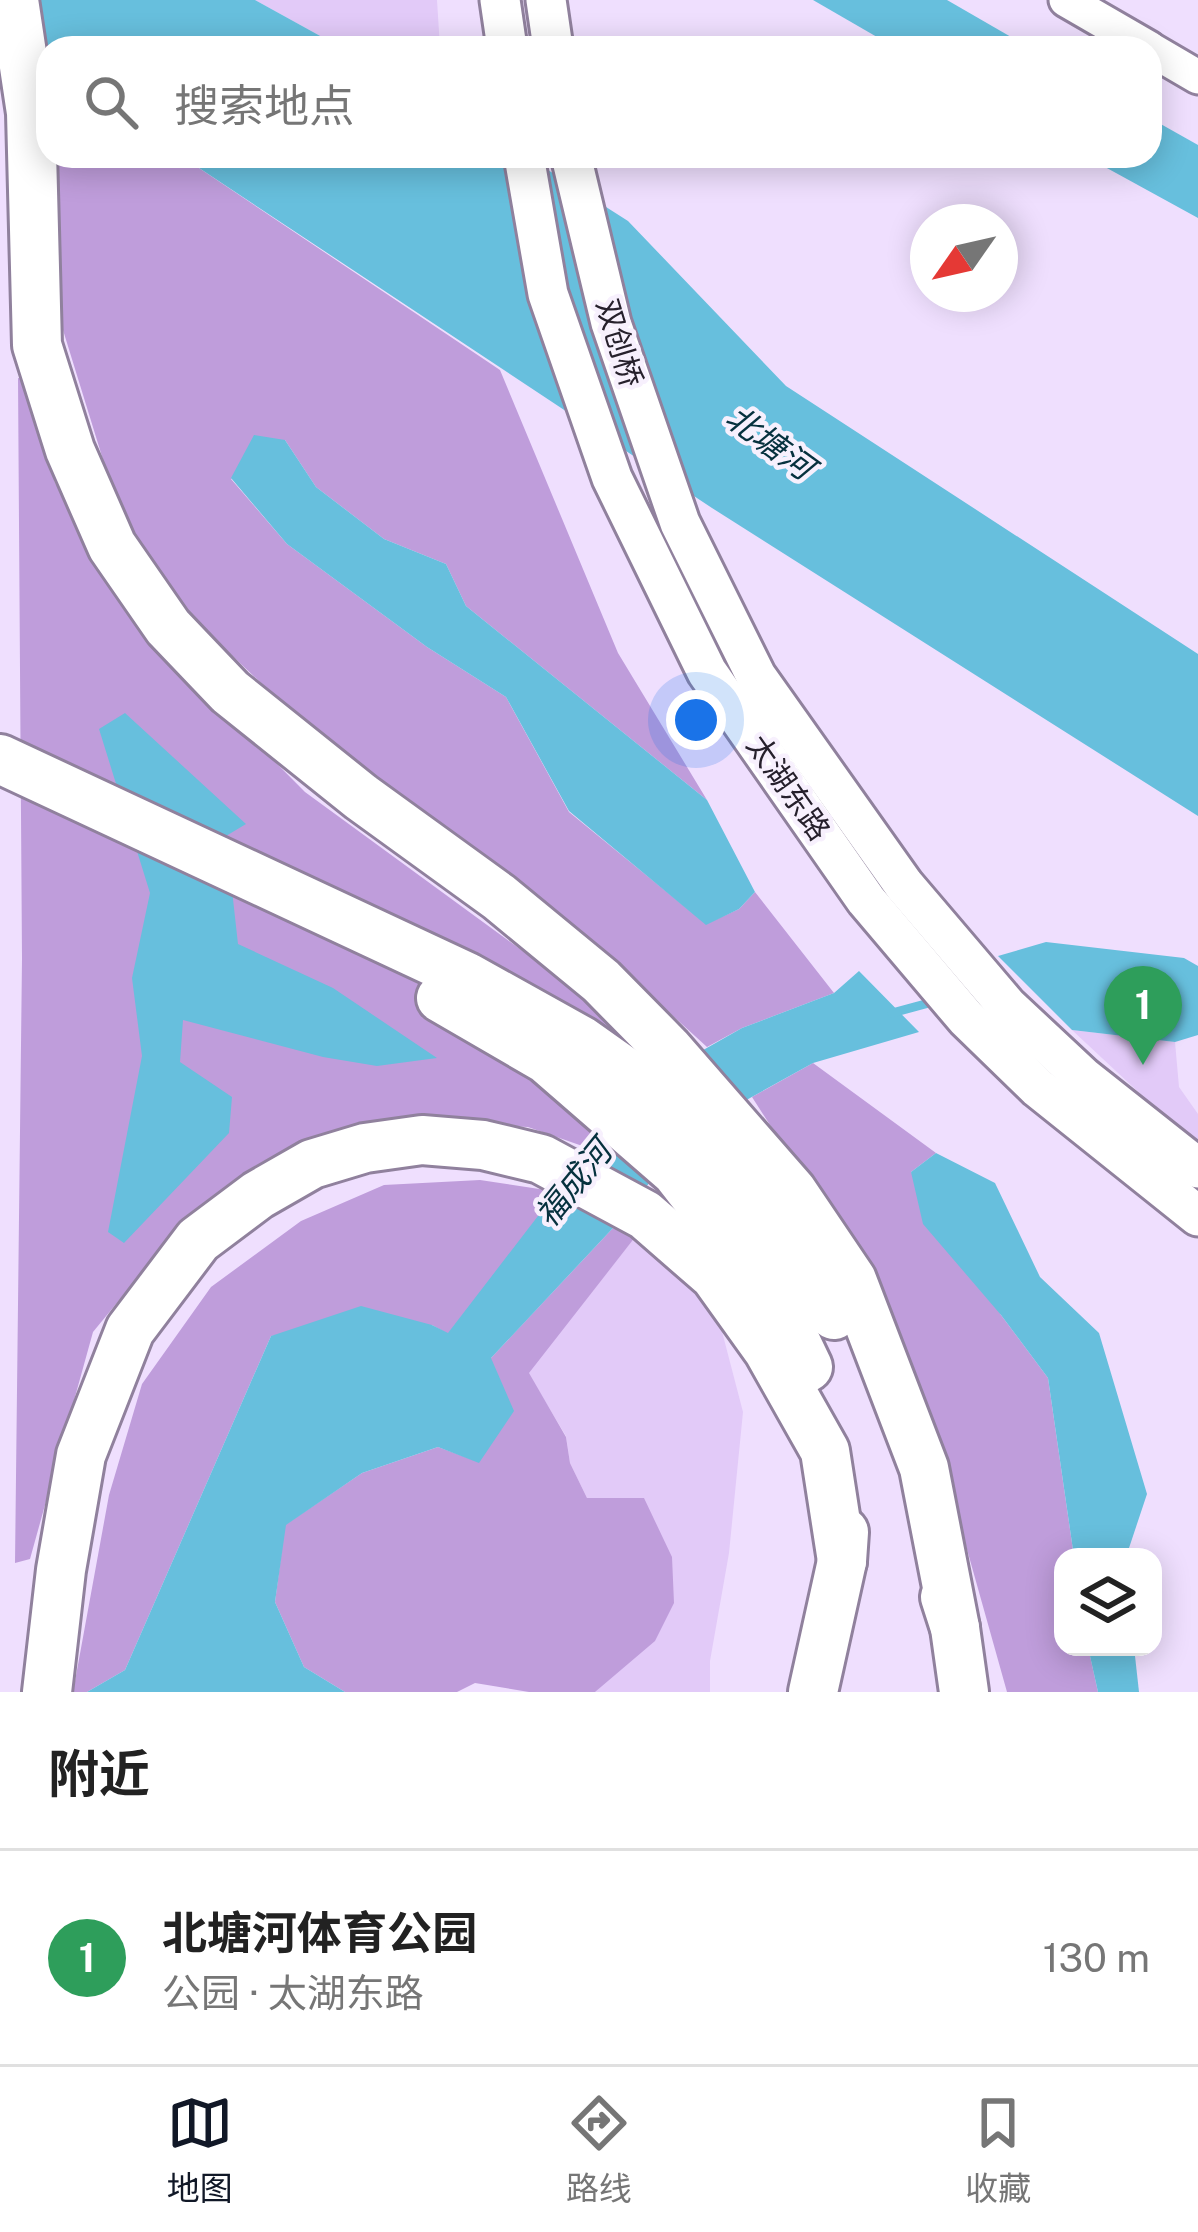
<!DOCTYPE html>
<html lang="zh">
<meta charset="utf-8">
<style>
:root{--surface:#fff;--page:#f6f6f6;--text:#222;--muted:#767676;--line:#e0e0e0;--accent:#111827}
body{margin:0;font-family:"Public Sans","Noto Sans SC",sans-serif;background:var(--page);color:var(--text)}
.controls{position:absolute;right:36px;bottom:36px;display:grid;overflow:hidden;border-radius:24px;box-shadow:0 6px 30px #0003}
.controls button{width:108px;height:108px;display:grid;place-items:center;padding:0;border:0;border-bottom:3px solid var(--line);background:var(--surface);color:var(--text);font:60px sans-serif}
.compass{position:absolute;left:910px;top:204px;width:108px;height:108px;border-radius:50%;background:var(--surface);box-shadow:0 6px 30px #0003;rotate:236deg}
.you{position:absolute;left:696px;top:720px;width:42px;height:42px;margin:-30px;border:9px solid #fff;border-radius:50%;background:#1a73e8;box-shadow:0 0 0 18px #1a73e833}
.badge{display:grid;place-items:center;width:78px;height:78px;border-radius:50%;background:var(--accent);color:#fff;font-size:39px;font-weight:700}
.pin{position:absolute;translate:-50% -99px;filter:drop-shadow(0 3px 6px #0008)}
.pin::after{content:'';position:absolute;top:63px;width:42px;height:36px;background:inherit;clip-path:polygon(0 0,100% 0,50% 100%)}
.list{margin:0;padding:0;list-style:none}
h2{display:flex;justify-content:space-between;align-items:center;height:156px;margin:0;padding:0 48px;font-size:51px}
h2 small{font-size:39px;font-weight:400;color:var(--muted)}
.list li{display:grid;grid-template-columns:78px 1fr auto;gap:36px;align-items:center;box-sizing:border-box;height:216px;padding:0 48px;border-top:3px solid var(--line)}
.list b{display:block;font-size:45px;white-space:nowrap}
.list p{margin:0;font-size:39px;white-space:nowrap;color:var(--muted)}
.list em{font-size:39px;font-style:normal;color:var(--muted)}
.icon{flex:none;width:66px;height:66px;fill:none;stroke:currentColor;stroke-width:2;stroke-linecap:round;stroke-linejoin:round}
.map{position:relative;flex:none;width:1198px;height:1692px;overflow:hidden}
.search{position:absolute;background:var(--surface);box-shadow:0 6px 30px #0003;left:36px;right:36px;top:36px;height:132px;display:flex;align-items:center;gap:30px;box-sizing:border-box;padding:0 42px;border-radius:36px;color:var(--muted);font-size:45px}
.sheet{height:372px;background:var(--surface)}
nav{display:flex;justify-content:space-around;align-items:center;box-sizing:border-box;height:168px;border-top:3px solid var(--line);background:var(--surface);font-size:33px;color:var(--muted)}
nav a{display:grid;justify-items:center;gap:6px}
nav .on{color:var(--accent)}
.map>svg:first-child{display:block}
.green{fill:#e2caf8}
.forest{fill:#bf9ddb}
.water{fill:#67bfdd}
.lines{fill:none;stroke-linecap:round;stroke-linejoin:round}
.stream{stroke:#67bfdd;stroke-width:9}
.minor-casing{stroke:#90819d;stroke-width:39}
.major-casing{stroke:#90819d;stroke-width:45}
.highway-casing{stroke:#90819d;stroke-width:54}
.minor{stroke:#fff;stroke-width:33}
.major{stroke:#fff;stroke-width:39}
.highway{stroke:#fff;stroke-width:48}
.labels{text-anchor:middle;stroke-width:9;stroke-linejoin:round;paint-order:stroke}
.street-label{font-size:30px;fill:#26202c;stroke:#f7f0fd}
.water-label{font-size:33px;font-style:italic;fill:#06313e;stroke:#f7f0fd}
</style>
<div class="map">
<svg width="1198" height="1692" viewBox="0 0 1198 1692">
<rect width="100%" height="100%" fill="#efdffe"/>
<g class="green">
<polygon points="255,0 437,0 440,48 342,48"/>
<polygon points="1072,1030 1175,1042 1179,1087 1198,1114 1198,1140 1147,1100"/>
<polygon points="636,1236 713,1297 743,1412 729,1553 710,1661 710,1692 595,1692 600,1687 587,1498 570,1463 566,1436 528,1373"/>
</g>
<g class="forest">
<polygon points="52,156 181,156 500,370 618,653 707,800 466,606 446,564 384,539 316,487 285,440 231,479 287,544 427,647 506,697 569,812 706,924 739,909 755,892 834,993 742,1028 707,1047 591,941 314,733 185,611 117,505 63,330"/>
<polygon points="18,378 29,380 55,483 150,636 305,792 580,993 668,1070 601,1134 591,1149 528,1127 394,1120 166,1243 93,1332 30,1559 15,1563 22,959"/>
<polygon points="813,1063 936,1153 911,1172 1001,1315 1048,1378 1074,1557 1063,1557 1063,1647 1088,1647 1098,1692 1007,1692 961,1528 864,1271 752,1097"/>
<polygon points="480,1180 559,1192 448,1334 432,1325 271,1336 125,1670 87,1692 73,1692 109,1495 142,1384 211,1287 301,1221 384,1185"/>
<polygon points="613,1228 636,1236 529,1373 566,1437 570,1463 587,1498 644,1498 672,1557 674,1603 655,1641 595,1692 529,1692 475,1683 457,1692 345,1692 304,1667 275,1602 285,1525 362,1473 438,1447 479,1462 490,1359"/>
</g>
<g class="water">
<polygon points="0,0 255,0 342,48 48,48 48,67"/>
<polygon points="813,0 947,0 1030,48 896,48"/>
<polygon points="1150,118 1198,145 1198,218 1085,156 1150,156"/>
<polygon points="181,156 526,156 628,221 786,386 1198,654 1198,816 712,508"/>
<polygon points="254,435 285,440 316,487 384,539 446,564 466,606 707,800 755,892 739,909 706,925 569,811 506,697 427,647 287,544 231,478"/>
<polygon points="125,713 246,824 226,836 238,944 333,988 437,1058 377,1066 323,1057 183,1020 180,1062 232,1097 229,1133 124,1243 108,1232 142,1056 132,978 150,893 99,729"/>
<polygon points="1046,942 1184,958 1198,966 1198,1035 1175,1042 1072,1030 998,956"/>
<polygon points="859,971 919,1032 813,1063 741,1103 675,1151 613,1228 491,1358 514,1411 479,1463 438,1447 362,1473 286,1525 275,1602 304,1667 345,1692 87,1692 125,1670 271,1336 361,1306 432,1325 448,1333 601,1134 668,1070 742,1028 834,993"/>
<polygon points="936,1153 995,1183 1040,1277 1099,1333 1147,1494 1126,1557 1074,1557 1048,1378 1001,1315 923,1224 911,1172"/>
<polygon points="1088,1647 1134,1647 1139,1692 1098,1692"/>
</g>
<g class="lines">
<polyline class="stream" points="892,1013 940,1000"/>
<g class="minor-casing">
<g id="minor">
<polyline points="1066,0 1149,48"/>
<polyline points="1150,49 1198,77"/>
</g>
</g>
<g class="major-casing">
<g id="major">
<polyline points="500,0 507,48"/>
<polyline points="546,0 553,48"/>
<polyline points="524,156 548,294 612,478 707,672 866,900 966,1018 1038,1088 1198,1216"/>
<polyline points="571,156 611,323 680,523 756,676 904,885 1007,1006 1083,1077 1198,1168"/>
</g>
</g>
<g class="highway-casing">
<g id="highway">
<polyline points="14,0 31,113 37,345 70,450 112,546 168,627 230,692 361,797 499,897 601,981 668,1049 792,1191 852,1280 924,1468 955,1628"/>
<polyline points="0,759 467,977 582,1041 630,1075 712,1154 824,1295 834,1315"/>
<polyline points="441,998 546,1059 676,1172 776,1300 808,1367"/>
<polyline points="945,1597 955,1628 964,1692"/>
<polyline points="47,1692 61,1570 81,1455 130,1330 198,1240 258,1195 312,1164 365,1148 422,1140 483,1145 541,1159 645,1215 715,1276 768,1350 825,1451 842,1561"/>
<polyline points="813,1692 842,1561 844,1532"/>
</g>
</g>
<use href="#minor" class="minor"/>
<use href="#major" class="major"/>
<use href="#highway" class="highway"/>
</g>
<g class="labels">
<g class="street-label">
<text transform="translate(619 343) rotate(73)" y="10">双创桥</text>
<text transform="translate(788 788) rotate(55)" y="10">太湖东路</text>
</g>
<g class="water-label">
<text transform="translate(770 442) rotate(36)" y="12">北塘河</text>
<text transform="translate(573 1183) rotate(-51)" y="12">福成河</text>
</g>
</g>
</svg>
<div class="controls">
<button><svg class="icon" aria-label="layers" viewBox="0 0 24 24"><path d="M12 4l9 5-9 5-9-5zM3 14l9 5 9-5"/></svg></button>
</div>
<svg class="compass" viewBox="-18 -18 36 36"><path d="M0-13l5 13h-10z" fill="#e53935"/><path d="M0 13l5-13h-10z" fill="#767676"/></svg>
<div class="you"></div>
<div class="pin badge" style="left:1143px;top:1065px;background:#2e9e5b">1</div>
<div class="search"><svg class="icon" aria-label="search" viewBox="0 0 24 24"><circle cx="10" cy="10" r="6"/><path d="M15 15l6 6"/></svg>搜索地点</div>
</div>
<section class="sheet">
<h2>附近<small></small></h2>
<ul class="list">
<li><span class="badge" style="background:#2e9e5b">1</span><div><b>北塘河体育公园</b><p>公园 · 太湖东路</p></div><em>130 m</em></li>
</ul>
</section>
<nav>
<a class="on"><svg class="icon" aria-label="map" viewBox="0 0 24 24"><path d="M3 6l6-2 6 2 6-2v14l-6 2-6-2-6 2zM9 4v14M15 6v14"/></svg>地图</a>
<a><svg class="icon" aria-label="directions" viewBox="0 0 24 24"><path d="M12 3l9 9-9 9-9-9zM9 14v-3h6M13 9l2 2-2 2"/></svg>路线</a>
<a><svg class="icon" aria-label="saved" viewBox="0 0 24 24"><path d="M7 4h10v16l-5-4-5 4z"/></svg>收藏</a>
</nav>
